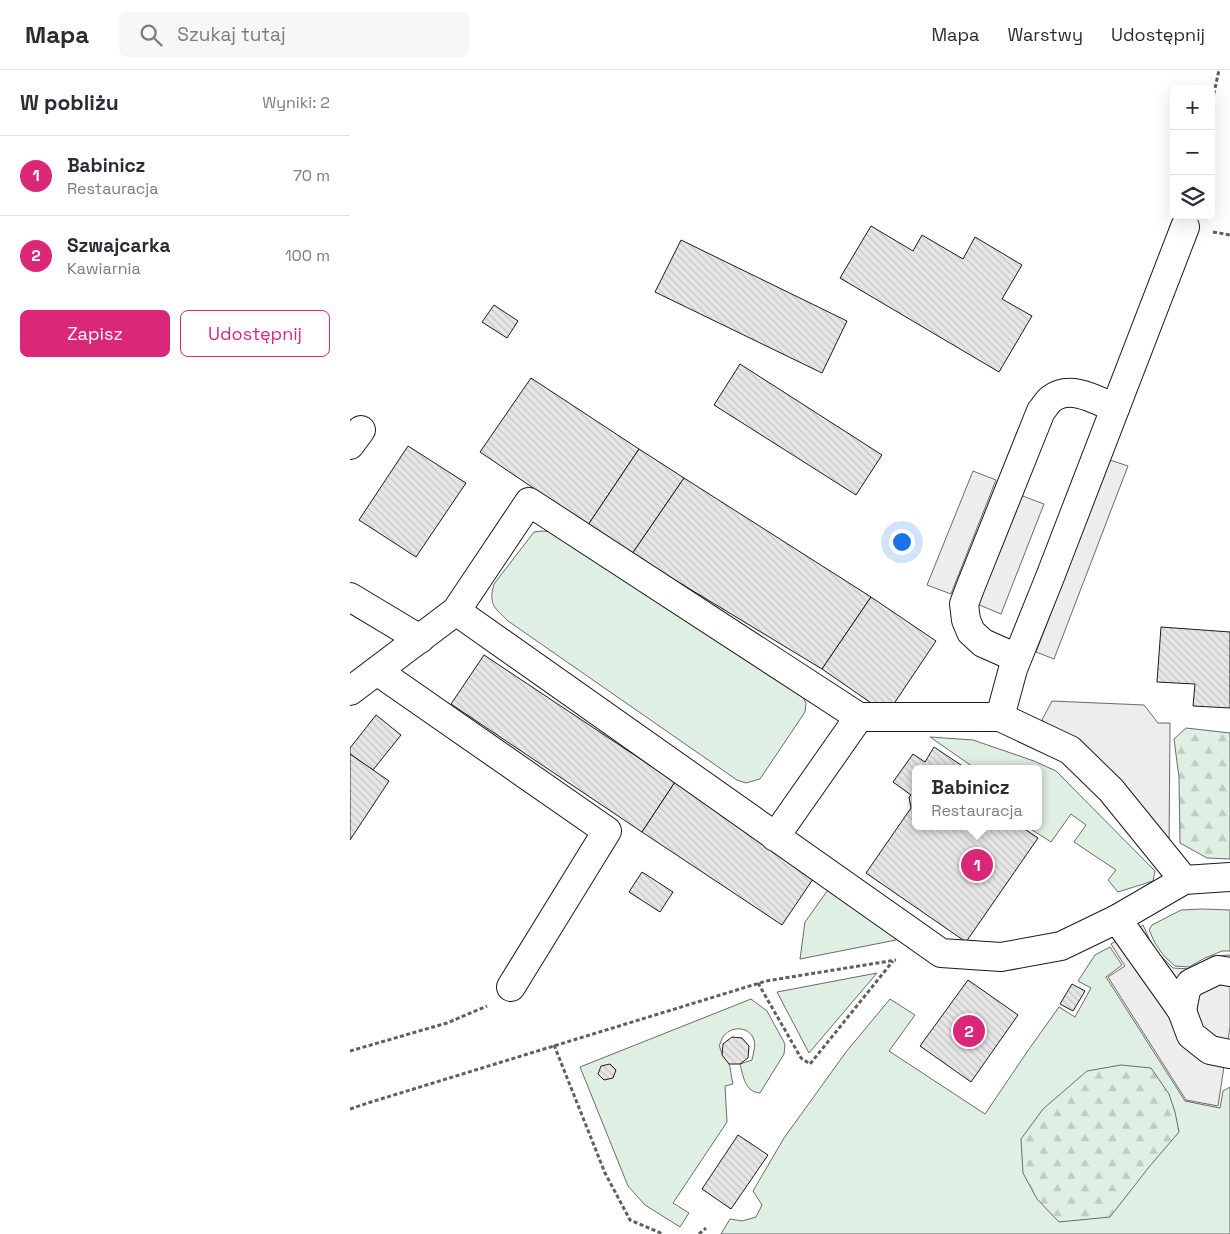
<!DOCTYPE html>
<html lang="pl">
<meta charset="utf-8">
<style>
:root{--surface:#fff;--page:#f7f7f7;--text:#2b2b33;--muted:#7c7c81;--line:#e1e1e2;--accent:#db2777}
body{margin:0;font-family:"Space Grotesk",sans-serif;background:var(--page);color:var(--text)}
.controls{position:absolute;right:15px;top:15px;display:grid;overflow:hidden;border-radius:8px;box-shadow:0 5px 20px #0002}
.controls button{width:45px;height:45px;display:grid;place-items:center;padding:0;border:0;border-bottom:1px solid var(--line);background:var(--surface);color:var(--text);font:25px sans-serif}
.you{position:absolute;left:551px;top:471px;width:18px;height:18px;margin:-12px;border:4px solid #fff;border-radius:50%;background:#1a73e8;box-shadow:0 0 0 8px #1a73e833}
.badge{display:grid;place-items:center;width:32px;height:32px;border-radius:50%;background:var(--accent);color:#fff;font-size:16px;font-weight:700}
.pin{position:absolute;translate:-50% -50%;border:2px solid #fff;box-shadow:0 1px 5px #0006}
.popup{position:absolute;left:562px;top:695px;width:130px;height:65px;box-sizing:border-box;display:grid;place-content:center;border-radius:8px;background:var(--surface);filter:drop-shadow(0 1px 4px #0005);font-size:16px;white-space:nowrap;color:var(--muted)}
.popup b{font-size:19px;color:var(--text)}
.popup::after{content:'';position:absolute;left:50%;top:100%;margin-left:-10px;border:10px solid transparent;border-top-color:var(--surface)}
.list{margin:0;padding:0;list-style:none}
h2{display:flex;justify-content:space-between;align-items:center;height:65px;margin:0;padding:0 20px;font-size:21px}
h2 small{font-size:16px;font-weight:400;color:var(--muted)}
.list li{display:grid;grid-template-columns:32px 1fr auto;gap:15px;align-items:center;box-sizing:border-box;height:80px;padding:0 20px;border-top:1px solid var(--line)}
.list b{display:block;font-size:19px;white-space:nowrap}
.list p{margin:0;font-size:16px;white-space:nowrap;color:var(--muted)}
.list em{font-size:16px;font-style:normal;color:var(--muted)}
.actions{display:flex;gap:10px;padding:15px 20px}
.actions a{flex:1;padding:11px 0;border:1px solid var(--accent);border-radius:8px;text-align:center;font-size:18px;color:var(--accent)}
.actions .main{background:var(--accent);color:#fff}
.icon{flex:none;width:28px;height:28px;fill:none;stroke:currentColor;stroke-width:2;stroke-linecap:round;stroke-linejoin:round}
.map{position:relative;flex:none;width:880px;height:1164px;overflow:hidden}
header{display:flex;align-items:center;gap:30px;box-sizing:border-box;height:70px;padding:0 25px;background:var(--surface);border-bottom:1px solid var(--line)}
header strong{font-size:24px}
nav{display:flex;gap:28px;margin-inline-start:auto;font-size:18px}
.search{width:350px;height:45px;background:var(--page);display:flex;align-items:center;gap:12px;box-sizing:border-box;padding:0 18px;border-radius:8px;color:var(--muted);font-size:19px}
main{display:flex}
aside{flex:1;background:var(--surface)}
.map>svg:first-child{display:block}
.grass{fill:#e0efe3;stroke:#6a6a6a}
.forest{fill:url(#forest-firs);stroke:#6a6a6a}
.parking{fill:#ededed;stroke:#6a6a6a}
.building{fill:url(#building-back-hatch);stroke:#1a1a1a}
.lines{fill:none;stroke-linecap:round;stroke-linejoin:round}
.minor-casing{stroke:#1a1a1a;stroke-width:30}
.path{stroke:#5f5f5f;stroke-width:3;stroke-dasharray:4 2.5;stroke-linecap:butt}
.minor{stroke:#fff;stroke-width:28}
</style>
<header>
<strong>Mapa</strong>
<div class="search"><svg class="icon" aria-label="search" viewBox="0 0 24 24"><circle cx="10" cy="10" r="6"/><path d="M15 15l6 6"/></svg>Szukaj tutaj</div>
<nav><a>Mapa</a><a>Warstwy</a><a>Udostępnij</a></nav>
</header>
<main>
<aside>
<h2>W pobliżu<small>Wyniki: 2</small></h2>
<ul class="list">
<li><span class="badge">1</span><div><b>Babinicz</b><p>Restauracja</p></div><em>70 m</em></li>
<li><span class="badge">2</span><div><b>Szwajcarka</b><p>Kawiarnia</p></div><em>100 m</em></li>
</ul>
<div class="actions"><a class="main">Zapisz</a><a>Udostępnij</a></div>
</aside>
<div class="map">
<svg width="880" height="1164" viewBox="0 0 880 1164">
<defs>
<pattern id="forest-firs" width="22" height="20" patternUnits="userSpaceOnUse" patternTransform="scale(1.25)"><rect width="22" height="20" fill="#e0efe3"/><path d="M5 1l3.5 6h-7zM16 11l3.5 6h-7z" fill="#c0ccc2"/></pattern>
<pattern id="building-back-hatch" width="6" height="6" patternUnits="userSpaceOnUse" patternTransform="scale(1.25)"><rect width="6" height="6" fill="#e6e6e6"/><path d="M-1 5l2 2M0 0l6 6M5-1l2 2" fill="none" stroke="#c5c5c5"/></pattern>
</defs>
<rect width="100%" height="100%" fill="#fff"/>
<g class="grass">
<path d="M192,461L202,462L451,624L456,633L455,642L410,709L396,713L387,710L158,551C145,538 138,535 144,514L184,462Z"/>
<polygon points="580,667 623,670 684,691 706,701 805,801 803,811 768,822 758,810 766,800 724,772 736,755 721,744 701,772 676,756 688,756 688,699 626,699"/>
<polygon points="480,817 548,868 546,870 450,889 455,852"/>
<polygon points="852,839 880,840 880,881 872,881 855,888 839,897 825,896 814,886 805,873 799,860 802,855 831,840"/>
<polygon points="760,877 772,895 756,907 835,1031 870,1038 873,1021 880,1017 880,1164 371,1164 380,1149 392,1151 406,1147 412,1135 403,1121 434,1068 496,982 540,929 565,945 539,981 635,1044 677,982 709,937 725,947 741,918 728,911 745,885"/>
<polygon points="527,903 459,983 427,922"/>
<path d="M401,929L417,941L435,974L434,984L410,1023C395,1022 393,1006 390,994L402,990C403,984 406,976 404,970C399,954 376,956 371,971C370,974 369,975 370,978C371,984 375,987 378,991C381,997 381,1008 383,1014L375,1016L377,1052L323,1133L339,1143L330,1157L295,1135L278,1116L230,997Z"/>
</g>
<g class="forest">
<polygon points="836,658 880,663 880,789 857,788 830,773 829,707 824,669"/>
<polygon points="771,995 801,998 819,1024 825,1042 829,1062 799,1097 760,1147 709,1152 687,1129 673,1103 671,1069 693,1039 737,1001"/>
</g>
<g class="parking">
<polygon points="760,390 778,396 704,589 686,582"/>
<polygon points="623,401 646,410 601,524 577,515"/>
<polygon points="670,425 694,434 651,544 627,534"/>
<polygon points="702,631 794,635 808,653 820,653 819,783 770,716 692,650"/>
<polygon points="793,855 804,879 823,898 840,899 863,886 880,885 880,957 868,1036 836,1030 758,907 775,896 761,874"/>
</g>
<g class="building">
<polygon points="521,156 563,181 572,165 613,189 625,167 672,195 652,229 682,246 649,302 490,208"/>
<polygon points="331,170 497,251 472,303 305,222"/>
<polygon points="144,235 168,251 157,268 132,252"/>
<polygon points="390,294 532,385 506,425 364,335"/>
<polygon points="181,308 289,379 238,455 130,382"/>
<polygon points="58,376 116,413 66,487 9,450"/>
<polygon points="289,379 334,408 282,484 238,455"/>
<polygon points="334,408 521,527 472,599 282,484"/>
<polygon points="521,527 586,571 537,644 472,599"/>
<polygon points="811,557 880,562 880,638 843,636 845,614 807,612"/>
<polygon points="134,585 325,712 292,762 101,634"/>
<polygon points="26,645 51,665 23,700 0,684 0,678"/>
<polygon points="584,677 617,699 566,699 566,756 670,756 688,768 616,872 516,803 561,738 559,727 561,725 543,712 563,684 575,692"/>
<polygon points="0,684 39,711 0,770"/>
<polygon points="325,712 465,806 432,855 292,762"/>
<polygon points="292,802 323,822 310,842 279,822"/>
<polygon points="618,910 668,945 621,1012 570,976"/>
<polygon points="722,914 735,921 723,941 710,934"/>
<polygon points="382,967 392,968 399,976 398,988 390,994 379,994 372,985 373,974"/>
<polygon points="260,994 266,1000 263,1008 254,1010 248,1004 251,996"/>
<polygon points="388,1065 418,1085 381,1139 352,1119"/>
</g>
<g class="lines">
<g class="minor-casing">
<g id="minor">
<polyline points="0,375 11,360"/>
<polyline points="0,527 70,569"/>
<path d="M667,588L633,573L621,562L616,550L614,534L620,518L691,341C694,338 697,332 701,329C721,314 746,330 765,338"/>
<polyline points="27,601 257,761 161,917"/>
<polyline points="0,621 106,541"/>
<polyline points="509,647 650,647"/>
<polyline points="425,767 509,647 179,432 106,541 591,883 651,887 711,876 767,849 834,810 880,807"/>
<polyline points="834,810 761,720 720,680 650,647 663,599 700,507 835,157"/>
<polyline points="767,849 823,928 832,941 841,965 860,980 880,984"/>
<polyline points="832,941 836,920 841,913 868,900 880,902"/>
</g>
</g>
<g class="path">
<polyline points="861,37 869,0"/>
<polyline points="863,162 880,165"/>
<polyline points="408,913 451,988 460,994 543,891"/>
<polyline points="204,975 255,1103 280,1150 313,1164"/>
<polyline points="0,981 97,953 137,936"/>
<polyline points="0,1039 21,1032 416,911 546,890"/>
<polyline points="349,1164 356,1158"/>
</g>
<use href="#minor" class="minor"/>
</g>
</svg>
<div class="controls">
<button>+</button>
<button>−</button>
<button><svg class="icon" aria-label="layers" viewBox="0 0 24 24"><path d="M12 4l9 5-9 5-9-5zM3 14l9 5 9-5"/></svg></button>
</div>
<div class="you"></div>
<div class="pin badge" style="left:627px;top:795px">1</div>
<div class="popup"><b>Babinicz</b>Restauracja</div>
<div class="pin badge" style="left:619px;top:961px">2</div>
</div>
</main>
